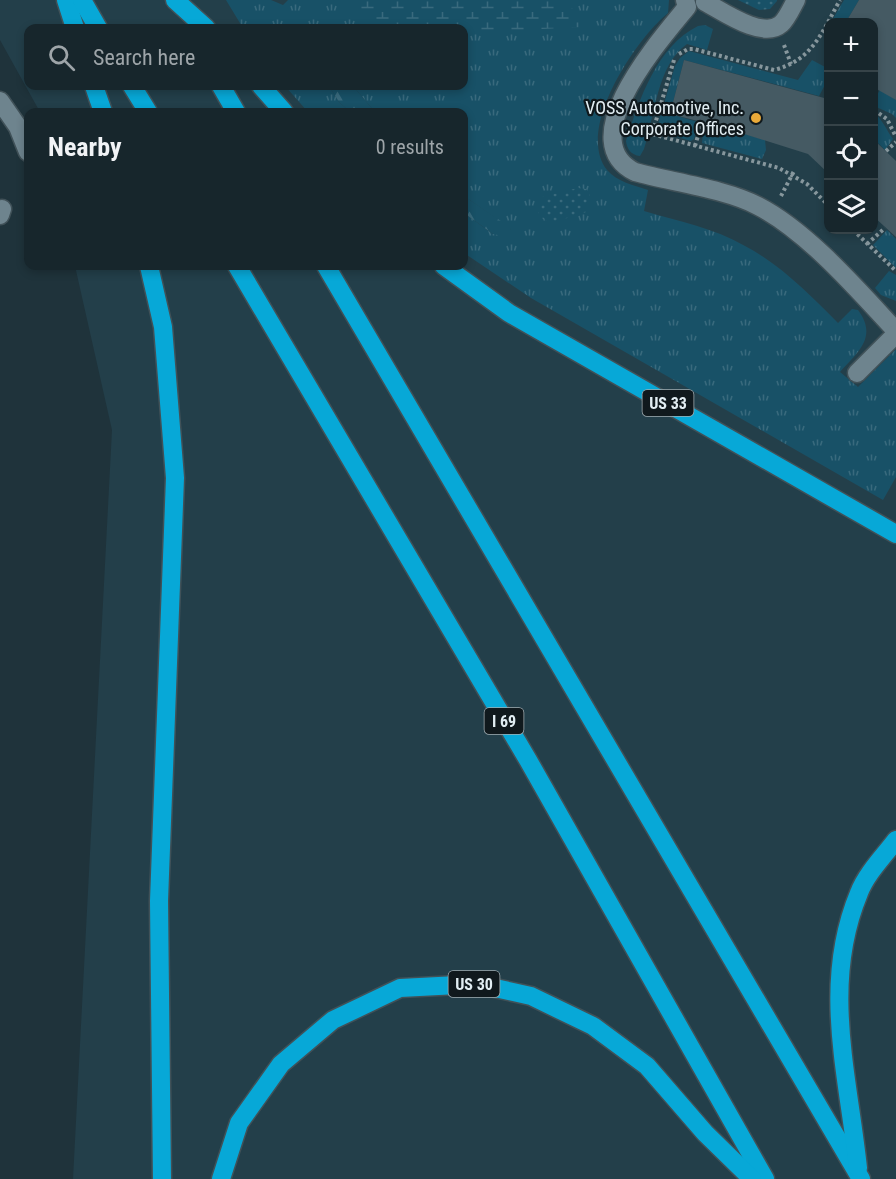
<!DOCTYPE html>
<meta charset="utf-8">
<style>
:root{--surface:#17262c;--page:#243238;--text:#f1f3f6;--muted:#9ea5a9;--line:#364348}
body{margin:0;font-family:"Roboto Condensed",sans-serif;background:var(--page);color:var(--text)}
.controls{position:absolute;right:18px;top:18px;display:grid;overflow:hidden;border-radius:12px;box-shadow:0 3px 9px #0003}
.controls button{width:54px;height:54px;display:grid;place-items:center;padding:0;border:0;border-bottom:2px solid var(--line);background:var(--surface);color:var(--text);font:30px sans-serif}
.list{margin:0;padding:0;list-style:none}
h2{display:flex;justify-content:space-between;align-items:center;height:78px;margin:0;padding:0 24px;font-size:26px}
h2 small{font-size:20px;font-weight:400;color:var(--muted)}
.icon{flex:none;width:33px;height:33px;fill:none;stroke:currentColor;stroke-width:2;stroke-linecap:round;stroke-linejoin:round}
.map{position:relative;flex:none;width:896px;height:1179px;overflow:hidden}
.search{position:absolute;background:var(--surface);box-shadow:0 3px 9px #0003;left:24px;top:24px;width:444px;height:66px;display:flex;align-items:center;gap:15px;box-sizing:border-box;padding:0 21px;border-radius:12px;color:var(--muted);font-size:22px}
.panel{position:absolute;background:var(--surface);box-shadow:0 3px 9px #0003;left:24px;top:108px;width:444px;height:162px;border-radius:12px}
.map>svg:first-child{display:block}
.built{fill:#233f4a;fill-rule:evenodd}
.grass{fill:url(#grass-tufts)}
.forest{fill:url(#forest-firs)}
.wetland{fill:url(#wetland-marsh)}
.park{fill:url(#park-dots)}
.building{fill:#455a63}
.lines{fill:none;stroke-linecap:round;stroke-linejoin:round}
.minor-casing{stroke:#405158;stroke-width:21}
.highway-casing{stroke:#405158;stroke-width:21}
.path{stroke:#87979d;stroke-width:4;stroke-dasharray:3 3;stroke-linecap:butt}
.minor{stroke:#6e848e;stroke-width:18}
.highway{stroke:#07a8d7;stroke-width:18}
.poi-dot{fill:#eaaa39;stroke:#10191d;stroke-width:2}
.labels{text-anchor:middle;stroke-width:4.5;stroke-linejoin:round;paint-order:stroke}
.shield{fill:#10191d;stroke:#a3aeb3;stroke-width:1.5}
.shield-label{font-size:16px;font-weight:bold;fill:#e2eef3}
.poi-label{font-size:18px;fill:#e2eef3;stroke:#10191d;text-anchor:end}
</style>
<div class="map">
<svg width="896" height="1179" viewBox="0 0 896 1179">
<defs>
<pattern id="grass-tufts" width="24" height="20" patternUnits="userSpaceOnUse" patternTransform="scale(1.5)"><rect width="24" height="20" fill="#185167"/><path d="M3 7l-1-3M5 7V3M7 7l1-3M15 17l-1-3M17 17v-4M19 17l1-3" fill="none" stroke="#396a7d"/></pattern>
<pattern id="forest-firs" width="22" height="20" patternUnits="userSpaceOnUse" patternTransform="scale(1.5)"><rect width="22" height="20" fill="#185167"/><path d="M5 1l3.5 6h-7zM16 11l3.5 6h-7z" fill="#396a7d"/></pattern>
<pattern id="wetland-marsh" width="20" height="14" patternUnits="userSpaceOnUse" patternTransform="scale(1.5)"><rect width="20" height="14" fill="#185167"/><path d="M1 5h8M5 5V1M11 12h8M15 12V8" fill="none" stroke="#396a7d"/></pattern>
<pattern id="park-dots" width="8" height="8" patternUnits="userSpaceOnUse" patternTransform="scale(1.5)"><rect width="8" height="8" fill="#185167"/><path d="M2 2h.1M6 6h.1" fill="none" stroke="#396a7d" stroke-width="1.8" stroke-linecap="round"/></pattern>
</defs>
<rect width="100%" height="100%" fill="#1f333b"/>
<path class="built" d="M0,0H896V1179H73L112,430L75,266H464V112H40L0,40ZM828,22H874V230H828ZM28,28H464V86H28Z"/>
<g class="grass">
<path d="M226,0H271L283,5L288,0H669L668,13C635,40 575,130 607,170C617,182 634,185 648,190L644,211C678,221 714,228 745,246C781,265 809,294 838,323L852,309L858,310C878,337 858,352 840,372L858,387L896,349V477L883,500L531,298L464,253V213L493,234L511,229L464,196V112H375L353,86H464V28H243Z"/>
<polygon points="844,0 859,0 846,22 831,22"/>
<path d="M698,26L705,25L713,29L707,50L687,44C657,65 655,115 644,149L640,156C631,155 627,149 626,141C639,100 657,46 698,26Z"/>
<polygon points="689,51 798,80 812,60 825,67 828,79 819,96 684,60 670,114 698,122 694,139 691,141 656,131 675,66 680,58"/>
<polygon points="285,86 329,86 339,102 350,112 308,112"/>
<polygon points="880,90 896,100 896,118 892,114 874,106 874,100"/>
<path d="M874,113C881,117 887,131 893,139L885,150L874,139Z"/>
<polygon points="722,127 765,140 766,150 762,159 702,143 703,133 719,138"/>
<polygon points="887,230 896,239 896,268 873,245"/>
<polygon points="889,271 896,275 896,301 881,295 875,288"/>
</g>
<g class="forest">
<polygon points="329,86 353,86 375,112 350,112 339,102"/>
<polygon points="464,196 511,228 507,237 493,234 464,213"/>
</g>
<path class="wetland" d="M351,0H556L581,13L586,21L581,27L464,33V28C435,28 390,37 367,18C361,13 356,6 351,0Z"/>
<g class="park">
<polygon points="738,0 777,0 777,1 770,9 759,10"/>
<polygon points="578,188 586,189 590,195 586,212 551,223 540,217 537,208 542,197"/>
</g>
<g class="building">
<polygon points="859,0 896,0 896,100 873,87 873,22 846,22"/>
<polygon points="684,60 828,99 828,173 808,154 722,127 670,114"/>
<polygon points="873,139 896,161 896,237 873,216"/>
</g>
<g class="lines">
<g class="minor-casing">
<g id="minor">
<path d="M685,0L687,7C661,39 571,140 635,172C671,182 726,189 758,206C807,231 858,290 896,331"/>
<path d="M705,2C722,11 763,40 781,24C787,19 792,7 796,0"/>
<polyline points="0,101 18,127 28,152"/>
<polyline points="0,215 2,209"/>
<polyline points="857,373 896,334"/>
</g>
</g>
<g class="highway-casing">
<g id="highway">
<polyline points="66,0 75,28"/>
<polyline points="82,0 98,28"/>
<polyline points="175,0 206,28"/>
<polyline points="94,86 103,112"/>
<polyline points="132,86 148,112"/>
<polyline points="221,86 236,112"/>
<polyline points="261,86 284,112"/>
<polyline points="149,266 163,327 175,478 159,901 162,1179"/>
<polyline points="237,266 528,760 765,1179"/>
<polyline points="326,266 861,1179"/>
<polyline points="444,266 509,313 896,534"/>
<path d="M858,1168C848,1074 821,984 859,893C866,874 884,856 896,840"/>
<polyline points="221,1179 239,1123 281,1064 333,1020 400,988 477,984 531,996 593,1026 647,1066 705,1133 752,1179"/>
</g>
</g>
<g class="path">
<polyline points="784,45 791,64"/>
<path d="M679,54L688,49H694L774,70C813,60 822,32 840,0"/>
<polyline points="674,60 652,134 779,168 807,184 828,205"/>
<polyline points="874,110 887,119 896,137"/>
<polyline points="695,146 702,122"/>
<polyline points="886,151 896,142"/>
<polyline points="781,196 794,171"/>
<polyline points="853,230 896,271"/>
<polyline points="867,244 885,228"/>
</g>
<use href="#minor" class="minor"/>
<use href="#highway" class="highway"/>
</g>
<circle class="poi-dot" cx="756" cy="118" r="6"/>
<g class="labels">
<g class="shield">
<rect x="642.5" y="390" width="51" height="26" rx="4.5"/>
<rect x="484.5" y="708" width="39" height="26" rx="4.5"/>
<rect x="448.5" y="971" width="51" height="26" rx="4.5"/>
</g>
<g class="shield-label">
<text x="668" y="409">US 33</text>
<text x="504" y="727">I 69</text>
<text x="474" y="990">US 30</text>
</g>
<g class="poi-label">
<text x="744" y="114">VOSS Automotive, Inc.<tspan x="744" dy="21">Corporate Offices</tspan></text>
</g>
</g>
</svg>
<div class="controls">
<button>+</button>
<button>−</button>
<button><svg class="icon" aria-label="locate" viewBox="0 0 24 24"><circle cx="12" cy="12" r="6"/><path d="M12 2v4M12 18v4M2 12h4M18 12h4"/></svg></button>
<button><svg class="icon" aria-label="layers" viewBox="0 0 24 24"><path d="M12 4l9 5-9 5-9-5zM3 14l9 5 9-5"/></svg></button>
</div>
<div class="search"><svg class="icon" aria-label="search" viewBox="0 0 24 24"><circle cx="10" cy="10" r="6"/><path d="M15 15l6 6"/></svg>Search here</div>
<section class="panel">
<h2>Nearby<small>0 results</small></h2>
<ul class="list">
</ul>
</section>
</div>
